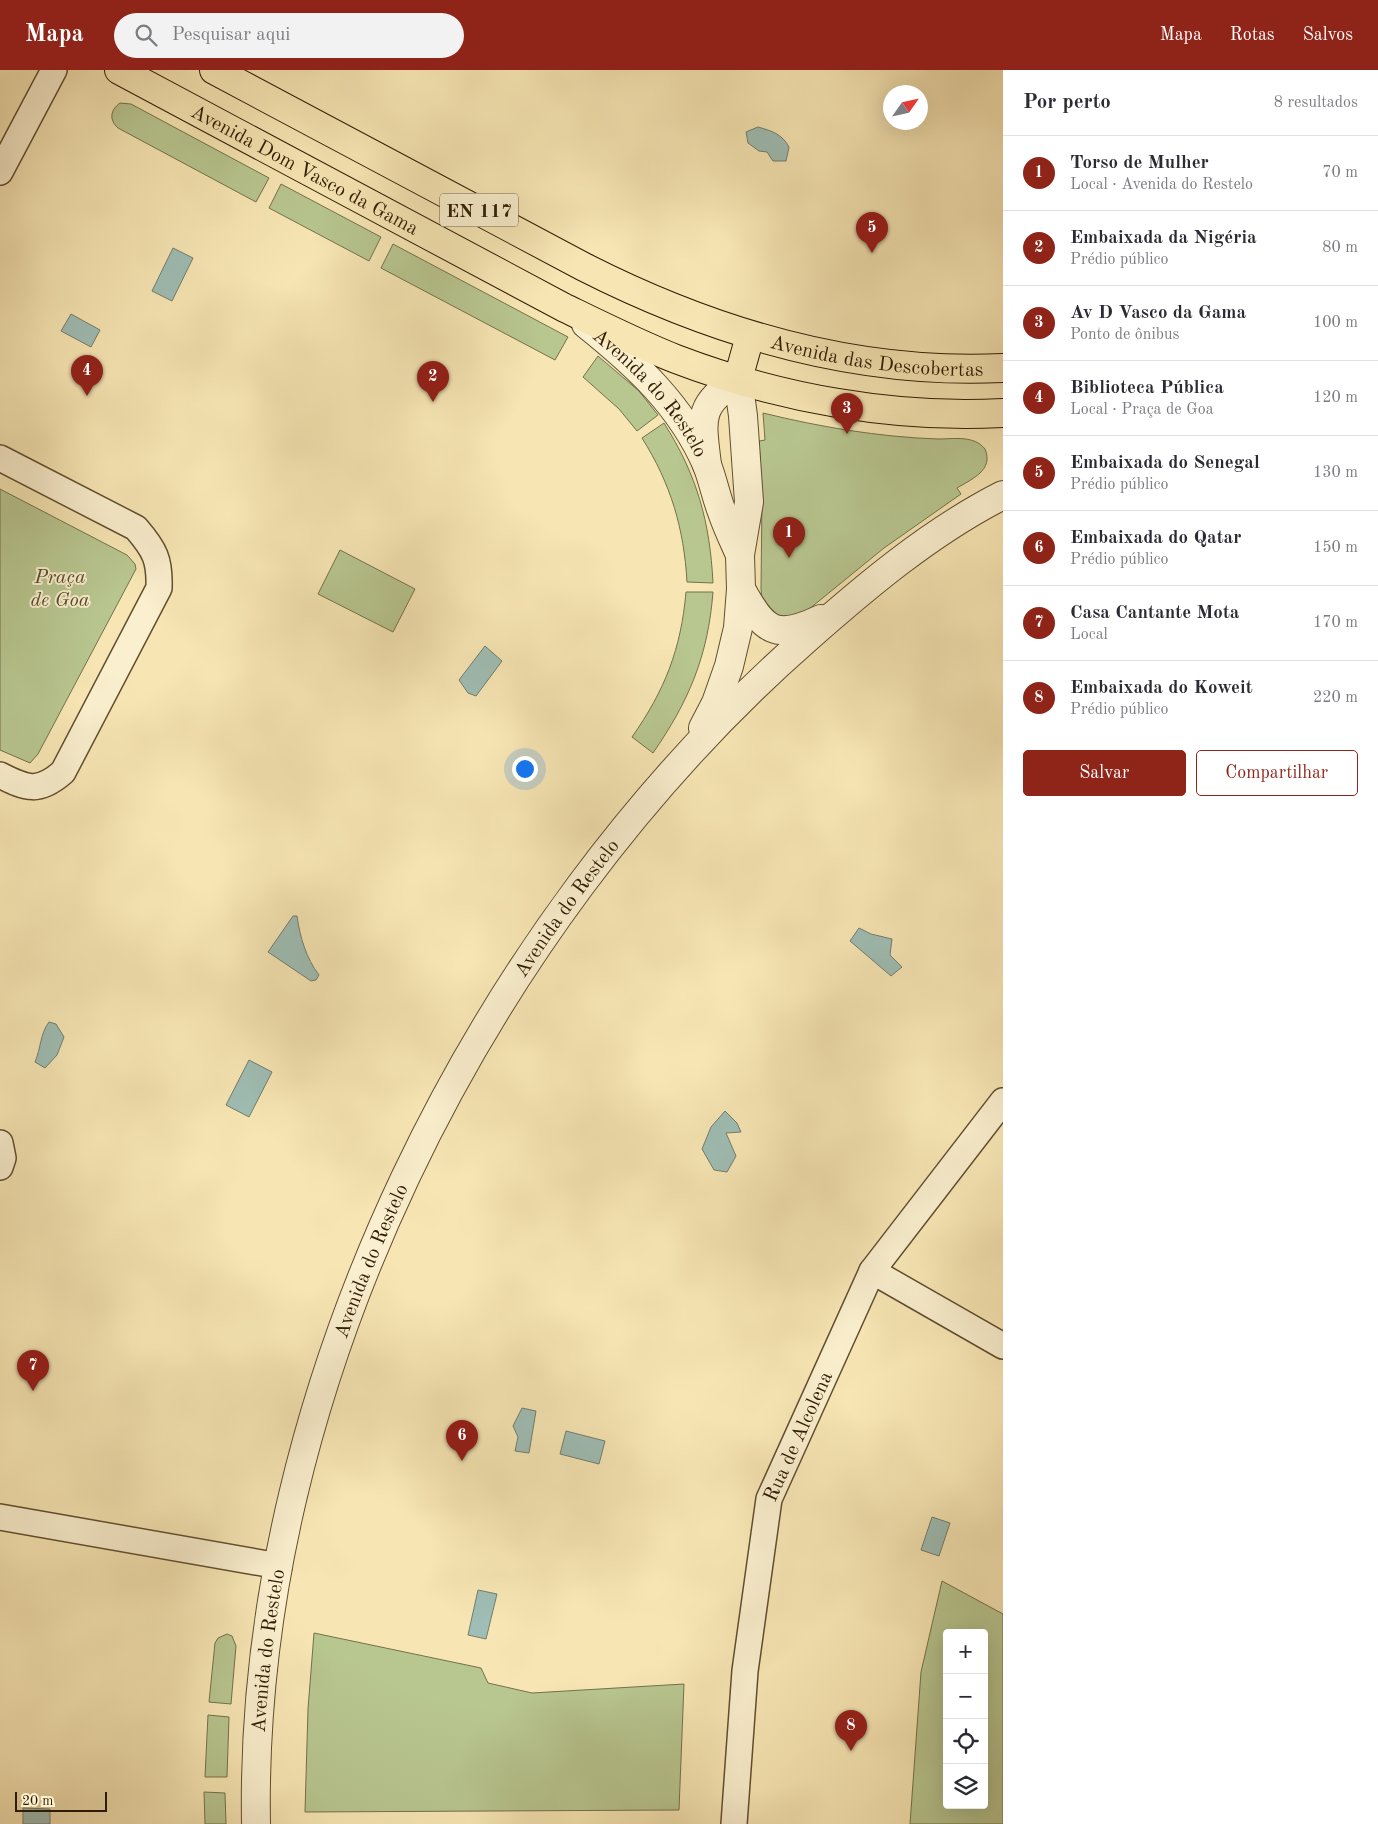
<!DOCTYPE html>
<html lang="pt">
<meta charset="utf-8">
<style>
:root{--surface:#fff;--page:#f2f2f3;--text:#2b2b33;--muted:#7c7c81;--line:#e1e1e2;--accent:#8f2418}
body{margin:0;font-family:"Old Standard TT",serif;background:var(--page);color:var(--text)}
.controls{position:absolute;right:15px;bottom:15px;display:grid;overflow:hidden;border-radius:5px;box-shadow:0 5px 20px #0002}
.controls button{width:45px;height:45px;display:grid;place-items:center;padding:0;border:0;border-bottom:1px solid var(--line);background:var(--surface);color:var(--text);font:25px sans-serif}
.compass{position:absolute;left:883px;top:15px;width:45px;height:45px;border-radius:50%;background:var(--surface);box-shadow:0 5px 20px #0002;rotate:56deg}
.scale{position:absolute;left:15px;bottom:12px;width:92px;box-sizing:border-box;padding-left:5px;border:2px solid #2f1c03;border-top:0;font-size:14px;line-height:18px;white-space:nowrap;color:#2f1c03;-webkit-text-stroke:4px #faefce;paint-order:stroke}
.you{position:absolute;left:524px;top:698px;width:18px;height:18px;margin:-12px;border:4px solid #fff;border-radius:50%;background:#1a73e8;box-shadow:0 0 0 8px #1a73e833}
.badge{display:grid;place-items:center;width:32px;height:32px;border-radius:50%;background:var(--accent);color:#fff;font-size:16px;font-weight:700}
.pin{position:absolute;translate:-50% -41px;filter:drop-shadow(0 1px 2px #0008)}
.pin::after{content:'';position:absolute;top:26px;width:18px;height:15px;background:inherit;clip-path:polygon(0 0,100% 0,50% 100%)}
.list{margin:0;padding:0;list-style:none}
h2{display:flex;justify-content:space-between;align-items:center;height:65px;margin:0;padding:0 20px;font-size:21px}
h2 small{font-size:16px;font-weight:400;color:var(--muted)}
.list li{display:grid;grid-template-columns:32px 1fr auto;gap:15px;align-items:center;box-sizing:border-box;height:75px;padding:0 20px;border-top:1px solid var(--line)}
.list b{display:block;font-size:19px;white-space:nowrap}
.list p{margin:0;font-size:16px;white-space:nowrap;color:var(--muted)}
.list em{font-size:16px;font-style:normal;color:var(--muted)}
.actions{display:flex;gap:10px;padding:15px 20px}
.actions a{flex:1;padding:11px 0;border:1px solid var(--accent);border-radius:5px;text-align:center;font-size:18px;color:var(--accent)}
.actions .main{background:var(--accent);color:#fff}
.icon{flex:none;width:28px;height:28px;fill:none;stroke:currentColor;stroke-width:2;stroke-linecap:round;stroke-linejoin:round}
.map{position:relative;flex:none;width:1003px;height:1754px;overflow:hidden}
header{display:flex;align-items:center;gap:30px;box-sizing:border-box;height:70px;padding:0 25px;background:var(--accent);color:#fff}
header strong{font-size:24px}
nav{display:flex;gap:28px;margin-inline-start:auto;font-size:18px}
.search{width:350px;height:45px;background:var(--page);display:flex;align-items:center;gap:12px;box-sizing:border-box;padding:0 18px;border-radius:28px;color:var(--muted);font-size:19px}
main{display:flex}
aside{flex:1;background:var(--surface)}
.map>svg:first-child{display:block}
.green{fill:#b8c690;stroke:#74714a;fill-rule:evenodd}
.water{fill:#9fbeb5;stroke:#727d6e}
.lines{fill:none;stroke-linecap:round;stroke-linejoin:round}
.minor-casing{stroke:#614e2f;stroke-width:28}
.tertiary-casing{stroke:#614e2f;stroke-width:30}
.primary-casing{stroke:#2f1c03;stroke-width:30}
.minor{stroke:#faefce;stroke-width:25}
.tertiary{stroke:#faefce;stroke-width:28}
.primary{stroke:#f7e6b4;stroke-width:28}
.labels{text-anchor:middle;stroke-width:4;stroke-linejoin:round;paint-order:stroke}
.shield{fill:#faefce;stroke:#6c5b40;stroke-width:1}
.shield-label{font-size:19px;font-weight:bold;fill:#2f1c03}
.street-label{font-size:20px;fill:#2f1c03;stroke:#faefce}
.park-label{font-size:20px;font-style:italic;fill:#584f2d;stroke:#faefce}
</style>
<header>
<strong>Mapa</strong>
<div class="search"><svg class="icon" aria-label="search" viewBox="0 0 24 24"><circle cx="10" cy="10" r="6"/><path d="M15 15l6 6"/></svg>Pesquisar aqui</div>
<nav><a>Mapa</a><a>Rotas</a><a>Salvos</a></nav>
</header>
<main>
<div class="map">
<svg width="1003" height="1754" viewBox="0 0 1003 1754">
<rect width="100%" height="100%" fill="#f7e6b4"/>
<filter id="stains"><feTurbulence type="fractalNoise" baseFrequency=".004" numOctaves="4"/><feColorMatrix values="0 0 0 0 .2 0 0 0 0 .09 0 0 0 0 .02 0 0 0 .5 -.17"/></filter>
<radialGradient id="worn" r=".72"><stop offset=".6" stop-color="#630" stop-opacity="0"/><stop offset="1" stop-color="#630" stop-opacity=".3"/></radialGradient>
<g class="green">
<path d="M120,33L131,34L269,108L256,132L118,58C109,50 110,40 120,33Z"/>
<polygon points="281,114 381,167 369,191 269,138"/>
<polygon points="393,174 568,267 555,290 381,198"/>
<polygon points="598,286 639,321 658,345 637,361 619,339 583,307"/>
<path d="M763,343C820,357 879,367 938,369C954,369 974,365 985,379C994,400 972,409 957,418L961,424L884,478L803,544L783,548L774,545L762,529L761,519L762,429L759,371L765,370Z"/>
<path d="M664,353C697,405 710,452 713,513L687,512C684,459 671,414 642,368Z"/>
<polygon points="0,419 127,485 135,494 136,499 38,684 30,693 0,680"/>
<polygon points="340,480 415,519 393,562 318,524"/>
<path d="M686,522H713C708,586 689,631 653,683L632,667C665,620 681,579 686,522Z"/>
<path d="M942,1511L1003,1544V1754H910L921,1602ZM947,1563H984V1735H947Z"/>
<polygon points="314,1563 481,1598 488,1613 532,1623 684,1614 679,1740 305,1742 308,1639"/>
<polygon points="227,1564 232,1566 236,1576 231,1634 209,1632 215,1573 218,1568"/>
<polygon points="208,1645 229,1647 227,1707 205,1707"/>
<polygon points="204,1722 225,1723 226,1754 205,1754"/>
</g>
<g class="water">
<path d="M758,57C772,61 782,64 789,77L786,91H773L767,82L759,81L748,73L746,62Z"/>
<polygon points="173,178 193,188 172,231 152,221"/>
<polygon points="71,244 100,260 91,277 61,261"/>
<polygon points="485,576 502,591 476,626 468,623 459,610"/>
<path d="M293,846H297C300,867 306,888 319,905L316,910L311,911L268,882Z"/>
<polygon points="859,858 871,864 892,869 890,885 902,897 891,906 850,871"/>
<path d="M49,952L56,954L64,967L57,985L45,998L35,992C41,978 40,964 49,952Z"/>
<polygon points="249,990 272,1002 249,1047 226,1035"/>
<polygon points="725,1041 737,1053 741,1062 726,1063 736,1086 727,1102 714,1100 702,1079 711,1057"/>
<polygon points="522,1338 536,1341 529,1383 515,1381 518,1367 513,1356"/>
<polygon points="566,1361 605,1371 599,1394 560,1384"/>
<polygon points="932,1447 950,1453 939,1486 921,1480"/>
<polygon points="478,1520 497,1524 486,1569 468,1565"/>
<polygon points="23,1738 50,1739 50,1754 23,1754"/>
</g>
<g class="lines">
<g class="minor-casing">
<g id="minor">
<polyline points="0,102 54,0"/>
<path d="M0,388L136,458C155,480 160,490 159,518L63,702C39,723 27,719 0,705"/>
<polyline points="0,1073 3,1088 0,1097"/>
<polyline points="872,1201 1003,1276"/>
<polyline points="0,1447 279,1496"/>
<path id="s1" d="M734,1754L745,1601L769,1429L872,1201L1003,1031"/>
</g>
</g>
<g class="tertiary-casing">
<g id="tertiary">
<path id="s2" d="M586,254C636,294 681,335 707,395C713,410 716,427 722,442C727,457 734,471 740,485"/>
<path d="M741,519C764,561 775,571 821,549"/>
<path d="M703,658L716,633L729,596L738,558L741,519L740,485L749,432L743,346L738,309C696,336 702,350 707,395"/>
<path id="s3" d="M256,1754C248,1320 481,855 804,571C865,517 930,462 1003,425"/>
</g>
</g>
<g class="primary-casing">
<g id="primary">
<path id="s4" d="M119,0L563,237C600,255 638,274 676,289C778,328 894,349 1003,343"/>
<path id="s5" d="M214,0L584,197C714,263 856,305 1003,298"/>
<polyline points="738,309 750,266"/>
</g>
</g>
<use href="#minor" class="minor"/>
<use href="#tertiary" class="tertiary"/>
<use href="#primary" class="primary"/>
</g>
<g class="labels">
<rect class="shield" x="440" y="123.5" width="78" height="33" rx="4"/>
<g class="shield-label">
<text x="479" y="147">EN 117</text>
</g>
<g class="street-label">
<text dy="7" stroke="none"><textPath href="#s4" startOffset="211">Avenida Dom Vasco da Gama</textPath></text>
<text dy="7" stroke="none"><textPath href="#s5" startOffset="728">Avenida das Descobertas</textPath></text>
<text dy="7" stroke="none"><textPath href="#s2" startOffset="95">Avenida do Restelo</textPath></text>
<text dy="7" stroke="none"><textPath href="#s3" startOffset="984">Avenida do Restelo</textPath></text>
<text dy="7" stroke="none"><textPath href="#s3" startOffset="579">Avenida do Restelo</textPath></text>
<text dy="7" stroke="none"><textPath href="#s1" startOffset="396">Rua de Alcolena</textPath></text>
<text dy="7" stroke="none"><textPath href="#s3" startOffset="174">Avenida do Restelo</textPath></text>
</g>
<g class="park-label">
<text x="60" y="513">Praça<tspan x="60" dy="23">de Goa</tspan></text>
</g>
</g>
<rect width="100%" height="100%" filter="url(#stains)"/>
<rect width="100%" height="100%" fill="url(#worn)"/>
</svg>
<div class="controls">
<button>+</button>
<button>−</button>
<button><svg class="icon" aria-label="locate" viewBox="0 0 24 24"><circle cx="12" cy="12" r="6"/><path d="M12 2v4M12 18v4M2 12h4M18 12h4"/></svg></button>
<button><svg class="icon" aria-label="layers" viewBox="0 0 24 24"><path d="M12 4l9 5-9 5-9-5zM3 14l9 5 9-5"/></svg></button>
</div>
<svg class="compass" viewBox="-18 -18 36 36"><path d="M0-13l5 13h-10z" fill="#e53935"/><path d="M0 13l5-13h-10z" fill="#7c7c81"/></svg>
<div class="scale">20 m</div>
<div class="you"></div>
<div class="pin badge" style="left:789px;top:488px">1</div>
<div class="pin badge" style="left:433px;top:332px">2</div>
<div class="pin badge" style="left:847px;top:364px">3</div>
<div class="pin badge" style="left:87px;top:326px">4</div>
<div class="pin badge" style="left:872px;top:183px">5</div>
<div class="pin badge" style="left:462px;top:1391px">6</div>
<div class="pin badge" style="left:33px;top:1321px">7</div>
<div class="pin badge" style="left:851px;top:1681px">8</div>
</div>
<aside>
<h2>Por perto<small>8 resultados</small></h2>
<ul class="list">
<li><span class="badge">1</span><div><b>Torso de Mulher</b><p>Local · Avenida do Restelo</p></div><em>70 m</em></li>
<li><span class="badge">2</span><div><b>Embaixada da Nigéria</b><p>Prédio público</p></div><em>80 m</em></li>
<li><span class="badge">3</span><div><b>Av D Vasco da Gama</b><p>Ponto de ônibus</p></div><em>100 m</em></li>
<li><span class="badge">4</span><div><b>Biblioteca Pública</b><p>Local · Praça de Goa</p></div><em>120 m</em></li>
<li><span class="badge">5</span><div><b>Embaixada do Senegal</b><p>Prédio público</p></div><em>130 m</em></li>
<li><span class="badge">6</span><div><b>Embaixada do Qatar</b><p>Prédio público</p></div><em>150 m</em></li>
<li><span class="badge">7</span><div><b>Casa Cantante Mota</b><p>Local</p></div><em>170 m</em></li>
<li><span class="badge">8</span><div><b>Embaixada do Koweit</b><p>Prédio público</p></div><em>220 m</em></li>
</ul>
<div class="actions"><a class="main">Salvar</a><a>Compartilhar</a></div>
</aside>
</main>
